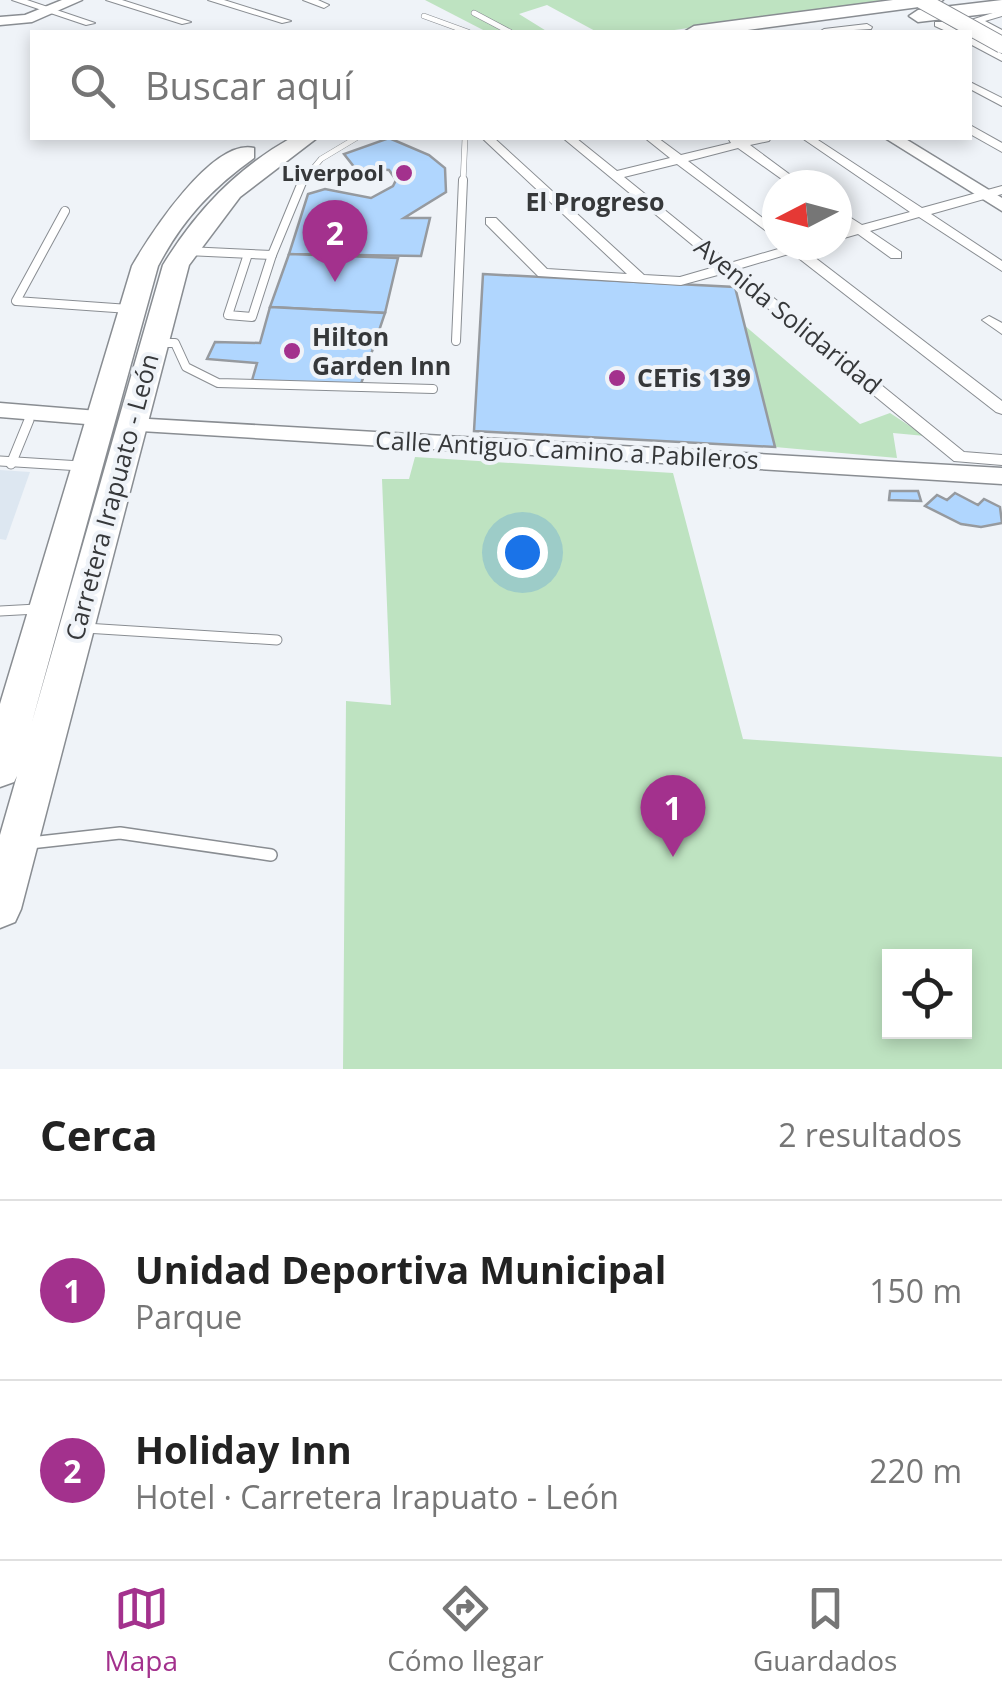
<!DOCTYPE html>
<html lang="es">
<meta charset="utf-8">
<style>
:root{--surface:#fff;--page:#f6f6f6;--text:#222;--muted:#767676;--line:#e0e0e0;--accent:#a3318d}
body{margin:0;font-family:"Open Sans",sans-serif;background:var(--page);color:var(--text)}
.controls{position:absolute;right:30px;bottom:30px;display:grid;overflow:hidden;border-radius:0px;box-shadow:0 5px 15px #0003}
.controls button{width:90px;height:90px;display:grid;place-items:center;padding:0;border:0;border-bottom:2px solid var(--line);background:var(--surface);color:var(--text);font:50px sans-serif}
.compass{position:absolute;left:762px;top:170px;width:90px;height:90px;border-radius:50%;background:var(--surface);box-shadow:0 5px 15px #0003;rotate:264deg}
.you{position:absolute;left:522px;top:552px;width:35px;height:35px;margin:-25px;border:8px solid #fff;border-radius:50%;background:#1a73e8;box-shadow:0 0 0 15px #1a73e833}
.badge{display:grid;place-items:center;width:65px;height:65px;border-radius:50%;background:var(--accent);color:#fff;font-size:32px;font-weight:700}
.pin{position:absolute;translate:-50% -82px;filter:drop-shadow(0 2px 5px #0008)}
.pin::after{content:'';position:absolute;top:52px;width:35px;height:30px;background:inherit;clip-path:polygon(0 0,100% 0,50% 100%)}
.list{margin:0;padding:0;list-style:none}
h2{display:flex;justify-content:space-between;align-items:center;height:130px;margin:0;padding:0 40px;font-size:42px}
h2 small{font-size:32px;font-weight:400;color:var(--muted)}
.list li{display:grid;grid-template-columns:65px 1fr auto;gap:30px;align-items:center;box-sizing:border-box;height:180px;padding:0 40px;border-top:2px solid var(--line)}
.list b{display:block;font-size:38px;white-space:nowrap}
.list p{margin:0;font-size:32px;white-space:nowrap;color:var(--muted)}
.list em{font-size:32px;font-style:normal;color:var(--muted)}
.icon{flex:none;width:55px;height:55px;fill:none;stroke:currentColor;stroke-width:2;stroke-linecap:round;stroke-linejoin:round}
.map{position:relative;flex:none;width:1002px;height:1069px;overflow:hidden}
.search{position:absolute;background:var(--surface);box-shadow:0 5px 15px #0003;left:30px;right:30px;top:30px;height:110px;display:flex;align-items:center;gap:25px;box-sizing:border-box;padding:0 35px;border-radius:0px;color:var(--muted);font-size:38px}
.sheet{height:490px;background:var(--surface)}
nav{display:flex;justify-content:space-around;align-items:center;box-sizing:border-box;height:140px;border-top:2px solid var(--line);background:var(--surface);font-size:28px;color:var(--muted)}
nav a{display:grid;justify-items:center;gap:5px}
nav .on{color:var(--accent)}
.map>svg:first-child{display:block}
.built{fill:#dde7f1}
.green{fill:#bee3c1;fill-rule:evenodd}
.building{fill:#b0d6fe;stroke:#969a9f;stroke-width:2.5}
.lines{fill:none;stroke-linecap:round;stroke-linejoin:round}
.lane-far3-casing{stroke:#898d92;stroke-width:6}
.lane-far2-casing{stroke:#898d92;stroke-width:10}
.lane-far1-casing{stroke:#898d92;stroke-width:11}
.lane-casing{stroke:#898d92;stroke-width:14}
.street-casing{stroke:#898d92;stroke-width:2}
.secondary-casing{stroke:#898d92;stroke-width:3}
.highway-casing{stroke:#898d92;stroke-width:3}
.lane-far3{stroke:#fff;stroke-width:5}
.lane-far2{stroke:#fff;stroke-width:8}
.lane-far1{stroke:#fff;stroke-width:9}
.lane{stroke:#fff;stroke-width:11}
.street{fill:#fff;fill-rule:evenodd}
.secondary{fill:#fff;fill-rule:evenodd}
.highway{fill:#fff;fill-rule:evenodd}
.secondary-bridge-casing{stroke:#898d92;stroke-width:18;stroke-linecap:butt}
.secondary-bridge{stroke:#fff;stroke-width:16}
.poi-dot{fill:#a3318d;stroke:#eff3f8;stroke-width:4}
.labels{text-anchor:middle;stroke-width:8;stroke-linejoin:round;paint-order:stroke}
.far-poi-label{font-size:22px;font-weight:bold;fill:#36383a;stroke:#eff3f8;text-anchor:end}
.far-quarter-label{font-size:25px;font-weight:bold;fill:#36383a;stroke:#eff3f8}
.street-label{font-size:25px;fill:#36383a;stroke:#eff3f8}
.poi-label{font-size:25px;font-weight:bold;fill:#36383a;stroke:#eff3f8;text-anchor:start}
</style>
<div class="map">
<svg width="1002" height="1069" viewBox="0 0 1002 1069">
<rect width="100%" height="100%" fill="#eff3f8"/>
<polygon class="built" points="0,470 30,472 6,540 0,539"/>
<g class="green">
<polygon points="425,0 890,0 660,32 597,32 547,5 519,14 548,32 487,32"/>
<polygon points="744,325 860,424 890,413 925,436 893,433 897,458 775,447"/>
<path d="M415,457L673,473L743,739L1002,757V1069H343L346,701L391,705L382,479H409ZM890,956H964V1032H890Z"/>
</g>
<g class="building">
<polygon points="389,138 429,155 445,168 446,192 404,218 430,218 421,256 289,254 308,194 325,189 371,198 393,186 396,180 389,170 355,168 344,154"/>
<polygon points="289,254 398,258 385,313 270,307"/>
<polygon points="483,274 735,287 775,447 474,431"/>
<polygon points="270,307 385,313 360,387 251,384 257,363 207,359 215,342 260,343"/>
<polygon points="890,491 918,491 921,501 889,500"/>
<polygon points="955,493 978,505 984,499 1000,507 1002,523 981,527 961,524 925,506 937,495 947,500"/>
</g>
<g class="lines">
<g class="lane-far3-casing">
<g id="lane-far3">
<polyline points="474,13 510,32"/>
<polyline points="424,16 468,32"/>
<polyline points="301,183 321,159 356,138"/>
<polyline points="463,183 465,138"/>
</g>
</g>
<g class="lane-far2-casing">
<g id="lane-far2">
<polyline points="65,211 16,301 129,309"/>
<polyline points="187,251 272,255 303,180"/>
<polyline points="248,254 228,315 252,317 272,255"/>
<polyline points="456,341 463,180"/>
<polyline points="160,343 175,343 186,367 218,383 433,389"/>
</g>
</g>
<g class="lane-far1-casing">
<g id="lane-far1">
<polyline points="0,461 81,466"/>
<polyline points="11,464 29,420"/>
<polyline points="0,611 37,609"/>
<polyline points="85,628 277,640"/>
</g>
</g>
<g class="lane-casing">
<polyline id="lane" points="30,843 120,833 271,855"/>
</g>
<g class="street-casing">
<g id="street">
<polygon points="12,0 27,0 95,23 86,25"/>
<polygon points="106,0 122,0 191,22 182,24"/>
<polygon points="208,0 224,0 291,21 282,23"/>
<polygon points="303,0 318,0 329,5 324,8"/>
<polygon points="1002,10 1002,16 985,21 1002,30 1002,37 971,20"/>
<polygon points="935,22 943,22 960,32 948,32 935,26"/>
<polygon points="867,24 872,27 871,29 819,32 824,29"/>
<polygon points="970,37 1002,54 1002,61 970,44"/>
<polygon points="970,82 1002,98 1002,106 970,89"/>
<polygon points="970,125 1002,143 1002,152 970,134"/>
<polygon points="482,138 494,138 644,275 680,277 718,266 563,138 576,138 617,171 670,158 645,138 658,138 681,155 731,143 728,138 742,140 771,138 769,141 750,145 804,185 790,185 738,148 688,161 777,229 777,239 677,164 624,177 730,263 785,247 783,245 814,245 805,250 1002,401 1002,414 996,412 792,253 738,269 964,452 1002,455 1002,465 954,461 725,273 681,285 538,276 486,224 486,218 496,218 547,269 627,274"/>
<polygon points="802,138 815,138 922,208 1002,186 1002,194 931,214 1002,261 1002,271 919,217 870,231 901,252 901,258 891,258 858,234 837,240 837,232 850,228 837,219 837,209 862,225 910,212"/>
<polygon points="989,316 1002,323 1002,334 982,320"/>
</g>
</g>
<g class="secondary-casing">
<g id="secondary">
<polygon points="62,0 82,0 32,22 0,25 0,17 25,15"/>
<polygon points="885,138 904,138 1002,198 1002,211"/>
<polygon points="0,403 98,411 109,418 98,425 0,417"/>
<polygon points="132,418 1002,468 1002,484 124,430 121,425"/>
</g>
</g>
<g class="highway-casing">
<g id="highway">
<polygon points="893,0 943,0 934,5 733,32 684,32 694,26"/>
<polygon points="1002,0 1002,12 918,22 909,16 918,10"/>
<path d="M291,138H317L240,197L189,265L21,909L15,922L0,928V835L17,776L14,782L0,787V704L132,266C150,235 212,138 254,148V158C211,189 183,219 158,266L32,722L163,265C196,211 236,169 291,138Z"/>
</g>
</g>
<use href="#lane-far3" class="lane-far3"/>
<use href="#lane-far2" class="lane-far2"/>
<use href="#lane-far1" class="lane-far1"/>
<use href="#lane" class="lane"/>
<use href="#street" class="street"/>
<use href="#secondary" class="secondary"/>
<use href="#highway" class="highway"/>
<g class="secondary-bridge-casing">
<polyline id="secondary-bridge" points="921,0 1002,45"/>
</g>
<use href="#secondary-bridge" class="secondary-bridge"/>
</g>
<g class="poi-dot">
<circle cx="404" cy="173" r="10"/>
<circle cx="292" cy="351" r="10"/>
<circle cx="617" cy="378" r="10"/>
</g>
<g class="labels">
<g class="far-poi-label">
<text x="384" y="181">Liverpool</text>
</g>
<g class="far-quarter-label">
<text x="595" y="211">El Progreso</text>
</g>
<g class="street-label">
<text transform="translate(788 316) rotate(39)" y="9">Avenida Solidaridad</text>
<text transform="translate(567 450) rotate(3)" y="9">Calle Antiguo Camino a Pabileros</text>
<text transform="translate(112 497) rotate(-75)" y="9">Carretera Irapuato - León</text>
</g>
<g class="poi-label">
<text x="312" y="346">Hilton<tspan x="312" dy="29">Garden Inn</tspan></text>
<text x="637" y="387">CETis 139</text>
</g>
</g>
</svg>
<div class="controls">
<button><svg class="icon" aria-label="locate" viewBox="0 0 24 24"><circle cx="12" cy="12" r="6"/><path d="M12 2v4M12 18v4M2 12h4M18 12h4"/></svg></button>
</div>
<svg class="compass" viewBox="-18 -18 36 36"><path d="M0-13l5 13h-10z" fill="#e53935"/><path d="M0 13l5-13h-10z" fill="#767676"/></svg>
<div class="you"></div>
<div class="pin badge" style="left:673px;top:857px">1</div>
<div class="pin badge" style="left:335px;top:282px">2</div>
<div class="search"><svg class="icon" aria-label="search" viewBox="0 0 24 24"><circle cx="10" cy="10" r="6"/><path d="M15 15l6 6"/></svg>Buscar aquí</div>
</div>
<section class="sheet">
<h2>Cerca<small>2 resultados</small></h2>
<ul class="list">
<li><span class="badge">1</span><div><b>Unidad Deportiva Municipal</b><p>Parque</p></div><em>150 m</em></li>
<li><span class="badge">2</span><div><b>Holiday Inn</b><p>Hotel · Carretera Irapuato - León</p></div><em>220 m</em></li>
</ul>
</section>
<nav>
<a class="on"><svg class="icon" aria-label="map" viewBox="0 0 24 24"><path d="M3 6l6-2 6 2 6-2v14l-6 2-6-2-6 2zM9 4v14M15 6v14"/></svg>Mapa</a>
<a><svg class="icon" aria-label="directions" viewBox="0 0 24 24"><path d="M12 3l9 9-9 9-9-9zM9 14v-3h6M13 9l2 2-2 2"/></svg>Cómo llegar</a>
<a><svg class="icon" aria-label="saved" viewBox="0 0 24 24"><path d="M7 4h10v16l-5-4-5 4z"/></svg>Guardados</a>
</nav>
